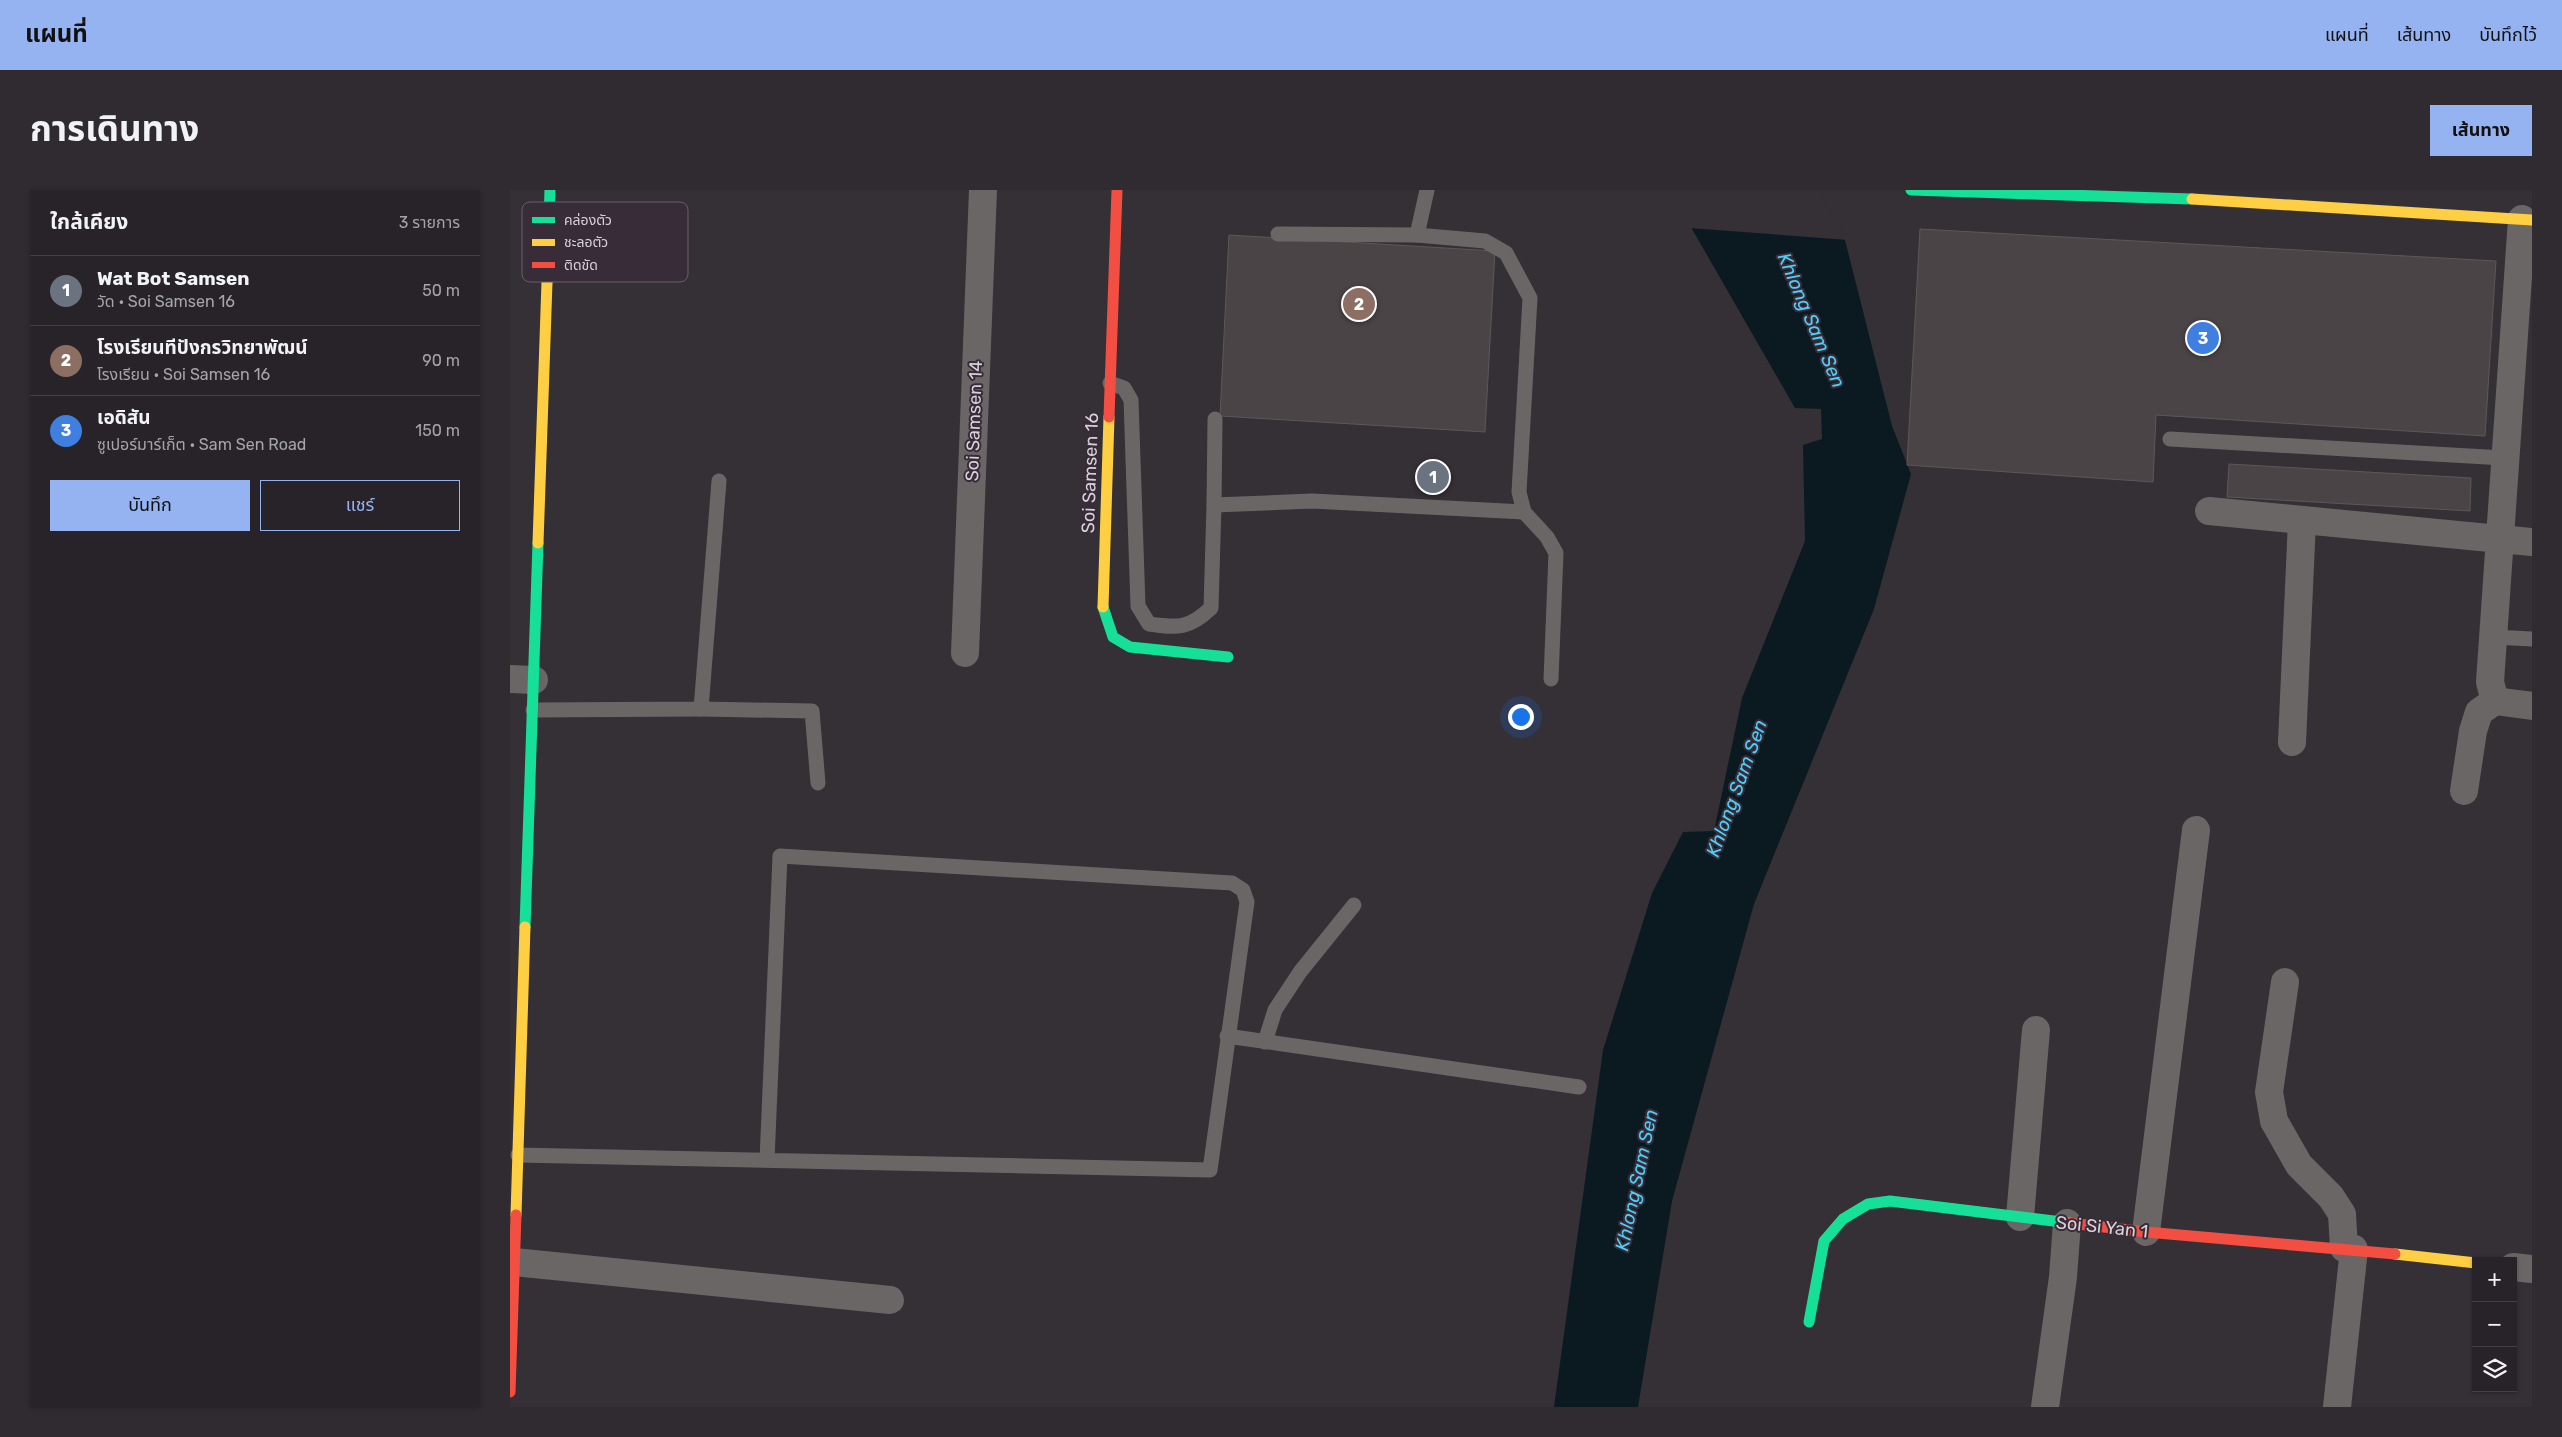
<!DOCTYPE html>
<html lang="th">
<meta charset="utf-8">
<style>
:root{--surface:#282328;--page:#302b30;--text:#f1f3f6;--muted:#a5a4a8;--line:#444045;--accent:#95b2f1}
body{margin:0;font-family:Rubik,"Noto Sans Thai",sans-serif;background:var(--page);color:var(--text)}
.controls{position:absolute;right:15px;bottom:15px;display:grid;overflow:hidden;border-radius:0px;box-shadow:0 1px 4px #0004}
.controls button{width:45px;height:45px;display:grid;place-items:center;padding:0;border:0;border-bottom:1px solid var(--line);background:var(--surface);color:var(--text);font:25px sans-serif}
.you{position:absolute;left:1010px;top:526px;width:18px;height:18px;margin:-12px;border:4px solid #fff;border-radius:50%;background:#1a73e8;box-shadow:0 0 0 8px #1a73e833}
.badge{display:grid;place-items:center;width:32px;height:32px;border-radius:50%;background:var(--accent);color:#fff;font-size:16px;font-weight:700}
.pin{position:absolute;translate:-50% -50%;border:2px solid #fff;box-shadow:0 1px 5px #0006}
.list{margin:0;padding:0;list-style:none}
h2{display:flex;justify-content:space-between;align-items:center;height:65px;margin:0;padding:0 20px;font-size:21px}
h2 small{font-size:16px;font-weight:400;color:var(--muted)}
.list li{display:grid;grid-template-columns:32px 1fr auto;gap:15px;align-items:center;box-sizing:border-box;height:70px;padding:0 20px;border-top:1px solid var(--line)}
.list b{display:block;font-size:19px;white-space:nowrap}
.list p{margin:0;font-size:16px;white-space:nowrap;color:var(--muted)}
.list em{font-size:16px;font-style:normal;color:var(--muted)}
.actions{display:flex;gap:10px;padding:15px 20px}
.actions a{flex:1;padding:11px 0;border:1px solid var(--accent);border-radius:0px;text-align:center;font-size:18px;color:var(--accent)}
.actions .main{background:var(--accent);color:#111}
.icon{flex:none;width:28px;height:28px;fill:none;stroke:currentColor;stroke-width:2;stroke-linecap:round;stroke-linejoin:round}
.map{position:relative;flex:none;width:2022px;height:1217px;overflow:hidden;border-radius:0px}
header{display:flex;align-items:center;gap:30px;box-sizing:border-box;height:70px;padding:0 25px;background:var(--accent);color:#111}
header strong{font-size:24px}
nav{display:flex;gap:28px;margin-inline-start:auto;font-size:18px}
.intro{display:flex;align-items:center;justify-content:space-between;box-sizing:border-box;height:120px;padding:0 30px}
h1{margin:0;font-size:35px}
.button{padding:12px 22px;border-radius:0px;background:var(--accent);color:#111;font-size:18px;font-weight:700}
main{display:flex;gap:30px;padding:0 30px}
aside{flex:1;background:var(--surface);border-radius:0px;box-shadow:0 1px 4px #0004}
.map>svg:first-child{display:block}
.water{fill:#0b1a20}
.pier{fill:#352f36}
.building{fill:#4b4446;stroke:#5e5759}
.lines{fill:none;stroke-linecap:round;stroke-linejoin:round}
.lane{stroke:#6a6666;stroke-width:15}
.street{stroke:#6a6666;stroke-width:28}
.fast{stroke:#16e098;stroke-width:11}
.slow{stroke:#ffcf43;stroke-width:11}
.jam{stroke:#f24e42;stroke-width:11}
.labels{text-anchor:middle;stroke-width:4;stroke-linejoin:round;paint-order:stroke}
.street-label{font-size:18px;fill:#d9d1d9;stroke:#382c39}
.water-label{font-size:19px;font-style:italic;fill:#4cd0fa;stroke:#382c39}
.key{fill:#382c39;stroke:#685e69;stroke-width:1}
.key-label{font-size:14px;fill:#d9d1d9}
</style>
<header>
<strong>แผนที่</strong>
<nav><a>แผนที่</a><a>เส้นทาง</a><a>บันทึกไว้</a></nav>
</header>
<div class="intro"><h1>การเดินทาง</h1><a class="button">เส้นทาง</a></div>
<main>
<aside>
<h2>ใกล้เคียง<small>3 รายการ</small></h2>
<ul class="list">
<li><span class="badge" style="background:#6b7280">1</span><div><b>Wat Bot Samsen</b><p>วัด · Soi Samsen 16</p></div><em>50 m</em></li>
<li><span class="badge" style="background:#8d6e63">2</span><div><b>โรงเรียนทีปังกรวิทยาพัฒน์</b><p>โรงเรียน · Soi Samsen 16</p></div><em>90 m</em></li>
<li><span class="badge" style="background:#3f7fe0">3</span><div><b>เอดิสัน</b><p>ซูเปอร์มาร์เก็ต · Sam Sen Road</p></div><em>150 m</em></li>
</ul>
<div class="actions"><a class="main">บันทึก</a><a>แชร์</a></div>
</aside>
<div class="map">
<svg width="2022" height="1217" viewBox="0 0 2022 1217">
<rect width="100%" height="100%" fill="#352f36"/>
<polygon class="water" points="1163,0 1305,0 1335,50 1382,236 1401,284 1364,419 1244,714 1162,1011 1128,1217 1044,1217 1093,860 1142,703 1173,642 1204,641 1232,508 1295,351 1293,255 1312,249 1311,219 1285,218 1182,39"/>
<polygon class="pier" points="1160,0 1308,0 1338,50 1179,38"/>
<g class="building">
<polygon points="1410,39 1986,71 1975,246 1646,225 1643,292 1397,275"/>
<polygon points="719,45 985,61 975,242 710,226"/>
<polygon points="1719,274 1961,288 1960,321 1717,307"/>
</g>
<g class="lines">
<g class="lane">
<polyline points="917,0 907,45 975,51 996,63 1020,108 1009,302 1014,322 1037,347 1046,363 1041,489"/>
<polyline points="768,44 907,45"/>
<path d="M600,193L614,198L621,210L628,416L639,434C668,438 679,439 701,418L704,315L802,311L1014,322"/>
<polyline points="1660,249 1994,268"/>
<polyline points="704,315 705,229"/>
<polyline points="1983,447 2022,449"/>
<polyline points="191,519 302,521 308,593"/>
<polyline points="23,520 191,519 209,291"/>
<polyline points="717,846 1069,897"/>
<polyline points="755,852 765,820 790,782 844,715"/>
<polyline points="8,965 700,980 737,712 733,700 722,693 270,666 257,970"/>
</g>
<g class="street">
<polyline points="2012,29 1980,492 1985,511 2022,516"/>
<polyline points="1699,321 2022,352"/>
<polyline points="455,463 473,0"/>
<polyline points="0,489 24,490"/>
<polyline points="1782,552 1792,331"/>
<polyline points="1954,601 1963,541 1969,522 1985,511"/>
<polyline points="1775,792 1759,902 1764,931 1789,975 1821,1007 1832,1024 1834,1058"/>
<polyline points="1510,1027 1526,840"/>
<polyline points="1636,1042 1686,640"/>
<polyline points="4,1072 380,1110"/>
<polyline points="2003,1077 2022,1079"/>
<polyline points="1535,1217 1553,1087 1557,1033"/>
<polyline points="1827,1217 1844,1059"/>
</g>
<g class="fast">
<polyline points="1401,0 1682,9"/>
<polyline points="37,92 40,0"/>
<polyline points="593,417 603,447 620,457 718,467"/>
<polyline points="15,737 28,353"/>
<polyline points="1299,1132 1314,1051 1333,1029 1358,1014 1380,1011 1560,1033"/>
</g>
<g class="slow">
<polyline points="1682,9 2022,30"/>
<polyline points="28,353 37,92"/>
<polyline points="593,417 599,227"/>
<polyline points="6,1025 15,737"/>
<polyline points="1885,1064 1966,1073"/>
</g>
<g class="jam">
<polyline points="599,227 607,0"/>
<polyline points="1560,1033 1636,1042 1885,1064"/>
<polyline points="0,1202 6,1025"/>
</g>
</g>
<g class="labels">
<g class="street-label">
<text transform="translate(464 231) rotate(-88)" y="6">Soi Samsen 14</text>
<text transform="translate(580 283) rotate(-88)" y="6">Soi Samsen 16</text>
<text transform="translate(1592 1037) rotate(6)" y="6">Soi Si Yan 1</text>
</g>
<g class="water-label">
<text transform="translate(1302 130) rotate(67)" y="7">Khlong Sam Sen</text>
<text transform="translate(1226 598) rotate(-70)" y="7">Khlong Sam Sen</text>
<text transform="translate(1126 990) rotate(-78)" y="7">Khlong Sam Sen</text>
</g>
</g>
<rect x="12" y="12" width="166" height="80" rx="8" class="key"/>
<rect x="22" y="27" width="23" height="6" fill="#16e098"/>
<rect x="22" y="49" width="23" height="7" fill="#ffcf43"/>
<rect x="22" y="72" width="23" height="6" fill="#f24e42"/>
<g class="key-label">
<text x="54" y="35">คล่องตัว</text>
<text x="54" y="57">ชะลอตัว</text>
<text x="54" y="80">ติดขัด</text>
</g>
</svg>
<div class="controls">
<button>+</button>
<button>−</button>
<button><svg class="icon" aria-label="layers" viewBox="0 0 24 24"><path d="M12 4l9 5-9 5-9-5zM3 14l9 5 9-5"/></svg></button>
</div>
<div class="you"></div>
<div class="pin badge" style="left:923px;top:287px;background:#6b7280">1</div>
<div class="pin badge" style="left:849px;top:114px;background:#8d6e63">2</div>
<div class="pin badge" style="left:1693px;top:148px;background:#3f7fe0">3</div>
</div>
</main>
